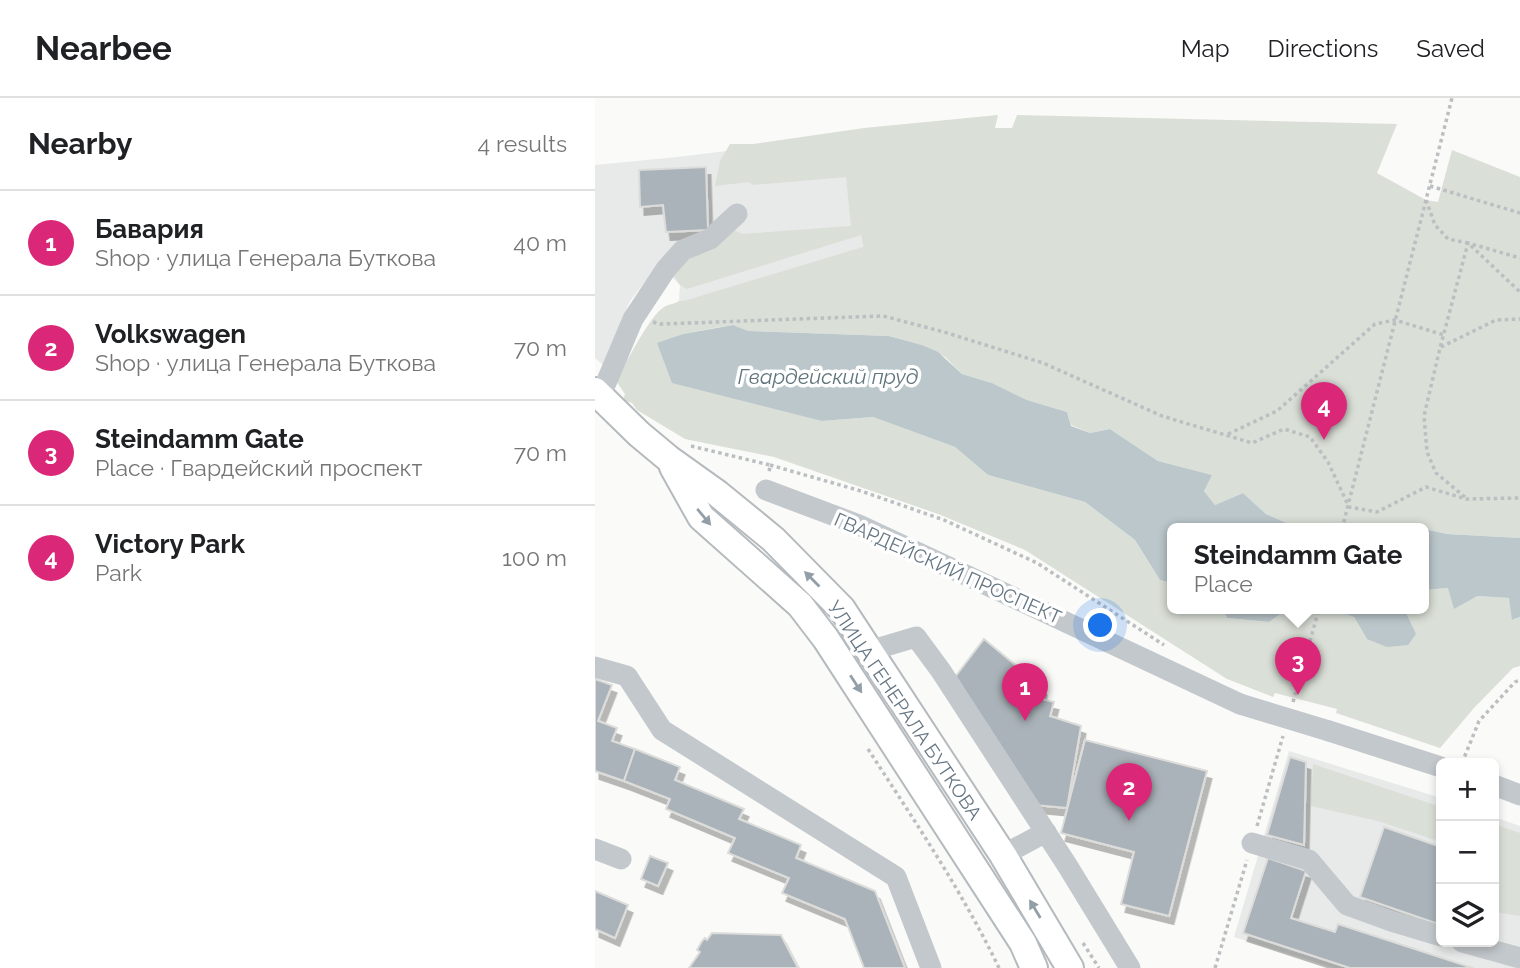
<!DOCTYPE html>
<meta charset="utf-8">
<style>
:root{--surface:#fff;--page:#f6f6f6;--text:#202124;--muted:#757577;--line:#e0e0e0;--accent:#db2777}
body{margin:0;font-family:Raleway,sans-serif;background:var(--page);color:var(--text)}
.controls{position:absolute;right:21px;bottom:21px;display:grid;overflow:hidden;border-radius:10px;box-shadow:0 4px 10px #0003}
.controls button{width:63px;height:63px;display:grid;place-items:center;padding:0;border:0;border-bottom:2px solid var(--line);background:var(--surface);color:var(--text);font:35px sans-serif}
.you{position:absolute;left:506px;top:528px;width:24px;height:24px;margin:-18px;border:5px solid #fff;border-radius:50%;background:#1a73e8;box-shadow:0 0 0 10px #1a73e833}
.badge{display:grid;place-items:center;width:46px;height:46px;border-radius:50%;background:var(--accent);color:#fff;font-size:23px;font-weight:700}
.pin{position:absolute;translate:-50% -58px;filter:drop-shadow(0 2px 4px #0008)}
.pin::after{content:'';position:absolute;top:37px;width:24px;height:21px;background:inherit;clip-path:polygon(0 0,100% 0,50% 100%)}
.popup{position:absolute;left:572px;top:425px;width:262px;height:91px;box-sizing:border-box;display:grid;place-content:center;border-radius:10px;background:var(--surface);filter:drop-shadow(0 2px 5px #0005);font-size:23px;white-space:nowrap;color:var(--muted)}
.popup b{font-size:26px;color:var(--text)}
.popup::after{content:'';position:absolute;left:50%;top:100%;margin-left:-14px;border:14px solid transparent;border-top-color:var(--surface)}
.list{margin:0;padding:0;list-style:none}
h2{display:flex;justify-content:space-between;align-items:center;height:91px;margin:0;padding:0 28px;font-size:30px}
h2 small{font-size:23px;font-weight:400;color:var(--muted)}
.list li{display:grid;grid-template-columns:46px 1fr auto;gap:21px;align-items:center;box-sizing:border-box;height:105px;padding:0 28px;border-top:2px solid var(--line)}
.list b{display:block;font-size:26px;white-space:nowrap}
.list p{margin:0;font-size:23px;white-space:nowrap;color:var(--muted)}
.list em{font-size:23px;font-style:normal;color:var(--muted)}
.icon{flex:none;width:38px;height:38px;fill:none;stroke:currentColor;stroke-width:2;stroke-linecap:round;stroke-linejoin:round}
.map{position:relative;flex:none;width:925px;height:870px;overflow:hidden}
header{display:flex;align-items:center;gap:42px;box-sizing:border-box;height:98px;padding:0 35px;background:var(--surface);border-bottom:2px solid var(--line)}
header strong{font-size:33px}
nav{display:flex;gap:38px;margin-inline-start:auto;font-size:24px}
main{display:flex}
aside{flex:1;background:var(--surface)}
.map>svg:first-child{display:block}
.built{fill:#e8e9e9}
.green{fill:#dadfd7}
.water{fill:#bbc7cb}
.building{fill:#aab3b9;stroke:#dcdcda;stroke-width:2;filter:url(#shadow)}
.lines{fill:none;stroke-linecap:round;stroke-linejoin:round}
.major-casing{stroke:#b5babe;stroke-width:30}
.path{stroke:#bbbfc2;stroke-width:3.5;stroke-dasharray:3.5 3.5;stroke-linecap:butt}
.minor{stroke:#c3c8cc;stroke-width:21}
.major{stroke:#fff;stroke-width:26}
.minor-bridge{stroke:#c3c8cc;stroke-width:21}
.oneway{fill:#939fa8}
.labels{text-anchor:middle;stroke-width:7;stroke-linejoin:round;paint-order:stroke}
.street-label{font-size:19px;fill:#657683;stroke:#fff}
.water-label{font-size:21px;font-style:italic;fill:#60757c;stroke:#fff}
</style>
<header>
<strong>Nearbee</strong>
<nav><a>Map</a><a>Directions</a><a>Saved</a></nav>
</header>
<main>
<aside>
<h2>Nearby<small>4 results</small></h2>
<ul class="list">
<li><span class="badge">1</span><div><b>Бавария</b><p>Shop · улица Генерала Буткова</p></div><em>40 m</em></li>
<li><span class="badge">2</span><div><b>Volkswagen</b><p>Shop · улица Генерала Буткова</p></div><em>70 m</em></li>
<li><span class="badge">3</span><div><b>Steindamm Gate</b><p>Place · Гвардейский проспект</p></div><em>70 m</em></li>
<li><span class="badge">4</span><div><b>Victory Park</b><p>Park</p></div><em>100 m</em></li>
</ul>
</aside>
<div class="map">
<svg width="925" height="870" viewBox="0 0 925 870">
<defs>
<filter id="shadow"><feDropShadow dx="4.5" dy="8" stdDeviation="0" flood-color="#0004"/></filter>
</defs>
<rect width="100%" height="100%" fill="#fafaf8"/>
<g class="built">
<polygon points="257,38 271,187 84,203 85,187 64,166 35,203 8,267 0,260 0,67 82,59"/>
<polygon points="694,653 846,700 846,844 899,844 899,719 925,728 925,870 739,870 639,839"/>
</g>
<g class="green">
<path d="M403,17L400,30H417L422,17L802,26L782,75L831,102L843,104L857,52L925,79V440L852,436L803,425L800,431H696L694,426L671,416L648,395L620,407L609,393L616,377L563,363L515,331L495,335L476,327L472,314L432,302L397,285L367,276L350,259L327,247L294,238L152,233L138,227L119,230L88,236L62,246L227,323L278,319L360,349L393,377L490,404L540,442L565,482L577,485V511H628L632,520L674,524L693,511H735L759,519L772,541L811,515L813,511H829V492L853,490L882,498L915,500L918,522L925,519V568L918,570L879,610L845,650L741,615L742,611L680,595L678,599L632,581L430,452L343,416L179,359L90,341L42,312L37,305L28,302L30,296L21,283C30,267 55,217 69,209C74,206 80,206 84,203L92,202L268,149L266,137L92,191L85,187L78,176L103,152L136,131L148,136L256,128L251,79L158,87L154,84L120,88L125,63L135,46H158L269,30Z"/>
<polygon points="718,666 846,709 846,744 783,723 716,708"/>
<polygon points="899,726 925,735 925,818 899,814"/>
</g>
<g class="water">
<polygon points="138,227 153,233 294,238 327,247 343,254 367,276 397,285 432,302 472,314 476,328 495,335 515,331 563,363 617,377 609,393 620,407 648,395 671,416 694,426 696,431 577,431 577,485 565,482 540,442 490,404 393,377 360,349 278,319 227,323 77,285 62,245 88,236"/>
<polygon points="802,425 852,436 925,440 925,519 917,522 914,500 882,498 859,511 853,490 829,492 829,431 800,431"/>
<polygon points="628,511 693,511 674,524 632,520"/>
<polygon points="735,511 813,511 811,515 821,536 813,547 792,549 772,541 759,519"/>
</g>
<g class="building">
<polygon points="111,69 113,132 71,134 68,107 45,109 44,72"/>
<polygon points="389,541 447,589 446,601 459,604 455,618 486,628 472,710 440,707 360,579"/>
<polygon points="0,581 17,587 3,623 22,630 17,643 40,651 29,683 0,673"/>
<polygon points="490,642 612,673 574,818 526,806 539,754 466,735"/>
<polygon points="40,651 85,669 80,682 149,711 144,721 206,747 201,760 280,793 310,870 269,870 250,821 187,795 194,780 133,755 140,740 71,711 75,701 29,683"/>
<polygon points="695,659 711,664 709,747 672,737"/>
<polygon points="789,729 846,749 846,827 765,799"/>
<polygon points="55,758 73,765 63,788 46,781"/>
<polygon points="673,760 711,773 696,820 740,834 743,826 878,870 755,870 648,835"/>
<polygon points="0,793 33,807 20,840 0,831"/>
<polygon points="117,835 186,837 203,870 94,870 105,854 102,852 107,843 110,840 112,842"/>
</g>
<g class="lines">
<g class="major-casing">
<g id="major">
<polyline points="0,293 44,336 74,361 123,396 178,441 247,511 408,757 475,870"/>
<polyline points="78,369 106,419 205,507 231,541 428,845 439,870"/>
</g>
</g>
<g class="path">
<polyline points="835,88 925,115"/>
<polyline points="831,102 840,127 853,141 873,145 925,194"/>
<polyline points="58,224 65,226 288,218 349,234 448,265 567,318 657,345 689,331 715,339 733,364 754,409 782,414 831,389 871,401 925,400"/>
<polyline points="846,249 901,222 925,221"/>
<polyline points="633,336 682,313 780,226 800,222 849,237"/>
<polyline points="96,348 175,367 174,375"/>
<polyline points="175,367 266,393 349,422 442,465 569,547"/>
<polyline points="870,399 841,375 832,354 829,318 845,250 873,145 925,160"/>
<polyline points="747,431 857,0"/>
<polyline points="698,604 724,511"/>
<path d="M273,651C319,722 367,793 404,870"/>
<polyline points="867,665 884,623 920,584 925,582"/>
<polyline points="662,728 688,638"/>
<polyline points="488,845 504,870"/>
<polyline points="620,870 652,762"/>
</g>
<g class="minor">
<polyline points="4,296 11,285 38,221 71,171 88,152 115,141 142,116"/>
<polyline points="171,392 264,427 645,606"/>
<polyline points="274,553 321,539 346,573 472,767 535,870"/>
<polyline points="0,569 32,578 67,632 301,779 336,870"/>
<polyline points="734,633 846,669"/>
<polyline points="899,687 925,697"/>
<polyline points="657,745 714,762 752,807 796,823 846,838"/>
<polyline points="0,751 26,761"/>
<polyline points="408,757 451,734"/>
<polyline points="867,844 925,860"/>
</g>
<use href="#major" class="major"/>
<polyline class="minor-bridge" points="645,606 734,633"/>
</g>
<defs><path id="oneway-solid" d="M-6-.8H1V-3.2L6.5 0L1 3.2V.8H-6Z" transform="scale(1.75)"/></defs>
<g class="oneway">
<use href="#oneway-solid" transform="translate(109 419) rotate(50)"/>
<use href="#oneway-solid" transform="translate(217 481) rotate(-135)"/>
<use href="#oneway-solid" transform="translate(261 586) rotate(57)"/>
<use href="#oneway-solid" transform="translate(440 811) rotate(-121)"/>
</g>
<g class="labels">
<g class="street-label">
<text transform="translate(353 470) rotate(24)" y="7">ГВАРДЕЙСКИЙ ПРОСПЕКТ</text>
<text transform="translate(310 612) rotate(56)" y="7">УЛИЦА ГЕНЕРАЛА БУТКОВА</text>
</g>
<g class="water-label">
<text x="233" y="286">Гвардейский пруд</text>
</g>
</g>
</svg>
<div class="controls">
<button>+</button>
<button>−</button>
<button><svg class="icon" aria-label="layers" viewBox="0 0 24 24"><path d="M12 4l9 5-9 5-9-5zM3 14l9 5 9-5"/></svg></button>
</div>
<div class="you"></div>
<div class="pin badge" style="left:430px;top:623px">1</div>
<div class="pin badge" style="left:534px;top:723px">2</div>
<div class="pin badge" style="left:703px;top:597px">3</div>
<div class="popup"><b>Steindamm Gate</b>Place</div>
<div class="pin badge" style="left:729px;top:342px">4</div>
</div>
</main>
